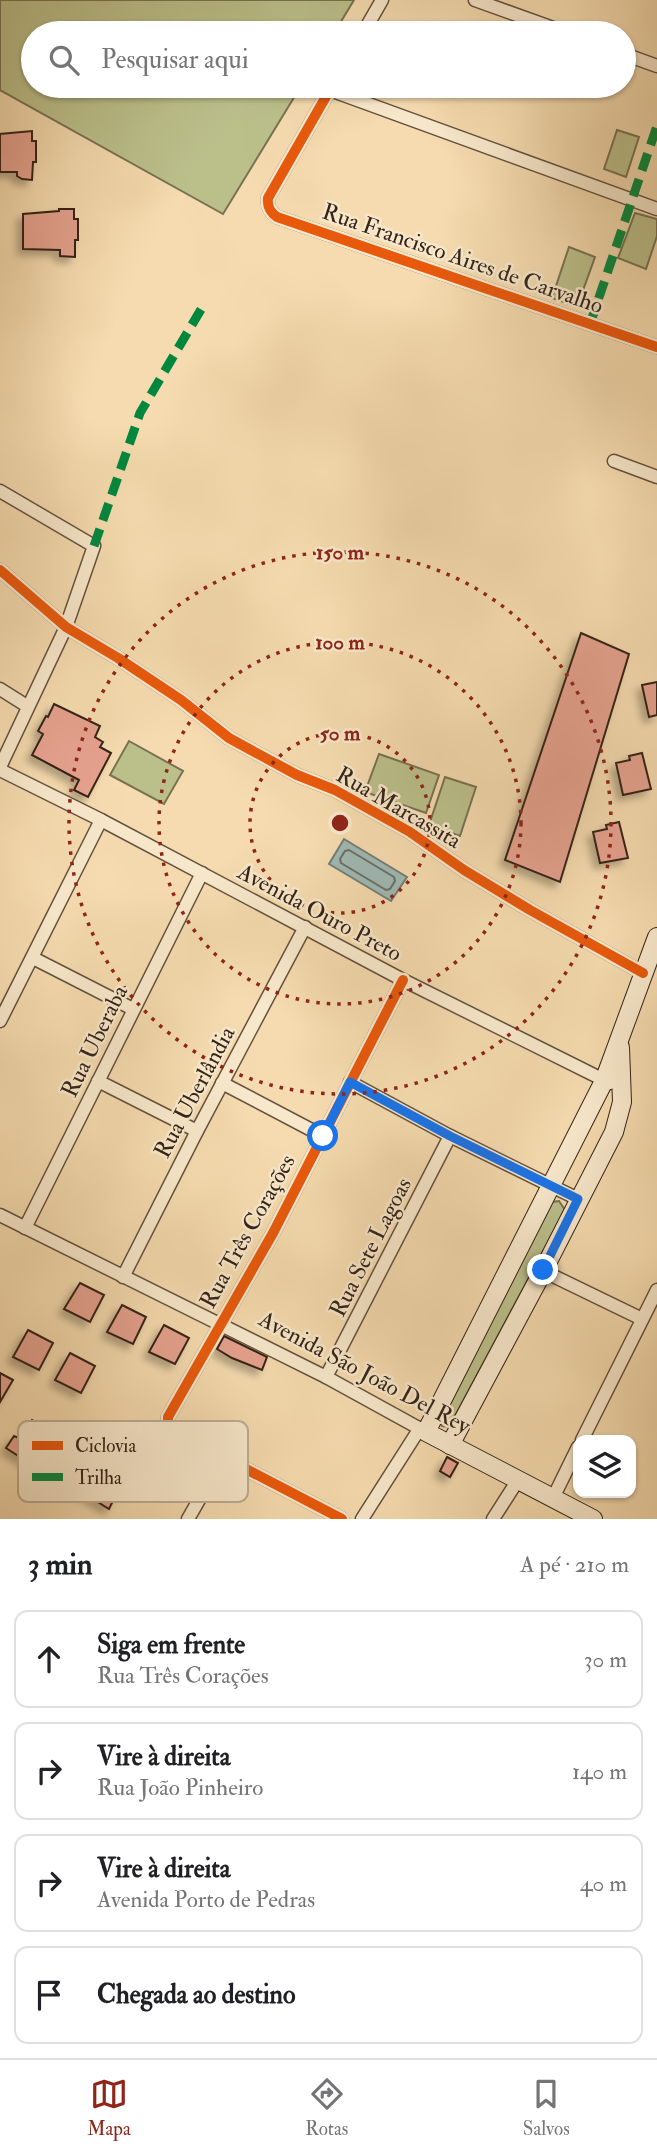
<!DOCTYPE html>
<html lang="pt">
<meta charset="utf-8">
<style>
:root{--surface:#fff;--page:#f6f6f6;--text:#202124;--muted:#757577;--line:#e0e0e0;--accent:#8f2418}
body{margin:0;font-family:"IM FELL Double Pica",serif;background:var(--page);color:var(--text)}
.controls{position:absolute;right:21px;bottom:21px;display:grid;overflow:hidden;border-radius:14px;box-shadow:0 2px 5px #0004}
.controls button{width:63px;height:63px;display:grid;place-items:center;padding:0;border:0;border-bottom:2px solid var(--line);background:var(--surface);color:var(--text);font:35px sans-serif}
.stop{position:absolute;width:21px;height:21px;margin:-16px;border:5px solid #1a73e8;border-radius:50%;background:#fff}
.stop.end{background:#1a73e8;border-color:#fff;box-shadow:0 2px 7px #0008}
.list{margin:0;padding:0;list-style:none}
h2{display:flex;justify-content:space-between;align-items:center;height:91px;margin:0;padding:0 28px;font-size:30px}
h2 small{font-size:23px;font-weight:400;color:var(--muted)}
.list li{display:grid;grid-template-columns:46px 1fr auto;gap:21px;align-items:center;box-sizing:border-box;height:98px;margin:0 14px 14px;padding:0 14px;border:2px solid var(--line);border-radius:14px}
.list b{display:block;font-size:26px;white-space:nowrap}
.list p{margin:0;font-size:23px;white-space:nowrap;color:var(--muted)}
.list em{font-size:23px;font-style:normal;color:var(--muted)}
.icon{flex:none;width:38px;height:38px;fill:none;stroke:currentColor;stroke-width:2;stroke-linecap:round;stroke-linejoin:round}
.map{position:relative;flex:none;width:657px;height:1519px;overflow:hidden}
.search{position:absolute;background:var(--surface);box-shadow:0 2px 5px #0004;left:21px;right:21px;top:21px;height:77px;display:flex;align-items:center;gap:18px;box-sizing:border-box;padding:0 24px;border-radius:38px;color:var(--muted);font-size:26px}
.sheet{height:539px;background:var(--surface)}
nav{display:flex;justify-content:space-around;align-items:center;box-sizing:border-box;height:98px;border-top:2px solid var(--line);background:var(--surface);font-size:19px;color:var(--muted)}
nav a{display:grid;justify-items:center;gap:4px}
nav .on{color:var(--accent)}
.map>svg:first-child{display:block}
.green{fill:#bbc08b;stroke:#787252;stroke-width:2}
.water{fill:#9fb9b4;stroke:#747d76;stroke-width:2}
.lines{fill:none;stroke-linecap:round;stroke-linejoin:round}
.shore{stroke:#6a6e66;stroke-width:2}
.building{fill:#e5a18e;stroke:#342318;stroke-width:2;filter:url(#shadow)}
.street-casing{stroke:#64513e;stroke-width:15}
.secondary-casing{stroke:#342318;stroke-width:20}
.street{stroke:#f8e8cb;stroke-width:12}
.secondary{stroke:#f8e8cb;stroke-width:18}
.quiet{stroke:#00873e;stroke-width:9;stroke-dasharray:18 9;stroke-linecap:butt}
.cycleway-casing{stroke:#f8e8cb;stroke-width:15}
.cycleway{stroke:#e8590c;stroke-width:10}
.route{stroke:#1a73e8;stroke-width:9}
.ring{fill:none;stroke:#8f2418;stroke-width:3.5;stroke-dasharray:3.5 7}
.labels{text-anchor:middle;stroke-width:5;stroke-linejoin:round;paint-order:stroke}
.street-label{font-size:23px;fill:#342318;stroke:#f8e8cb}
.key{fill:#f8e8cb;stroke:#bdad95;stroke-width:2}
.key-label{font-size:19px;fill:#342318}
.centre{fill:#8f2418;stroke:#f8e8cb;stroke-width:3.5}
.ring-label{font-size:21px;text-anchor:middle;font-weight:bold;fill:#8f2418;stroke:#f8e8cb;stroke-width:5;stroke-linejoin:round;paint-order:stroke}
</style>
<div class="map">
<svg width="657" height="1519" viewBox="0 0 657 1519">
<defs>
<filter id="shadow"><feDropShadow dx="-5.5" dy="5.5" stdDeviation="3.5" flood-color="#0004"/></filter>
</defs>
<rect width="100%" height="100%" fill="#f5dbaf"/>
<filter id="stains"><feTurbulence type="fractalNoise" baseFrequency=".00286" numOctaves="4"/><feColorMatrix values="0 0 0 0 .2 0 0 0 0 .09 0 0 0 0 .02 0 0 0 .5 -.17"/></filter>
<radialGradient id="worn" r=".72"><stop offset=".6" stop-color="#630" stop-opacity="0"/><stop offset="1" stop-color="#630" stop-opacity=".3"/></radialGradient>
<g class="green">
<polygon points="0,0 354,0 334,33 33,33 33,86 301,86 223,214 0,90"/>
<polygon points="617,130 639,137 626,177 604,169"/>
<polygon points="635,213 657,219 657,236 646,269 618,258"/>
<polygon points="569,247 595,257 577,307 552,298"/>
<polygon points="129,741 183,771 164,804 110,775"/>
<polygon points="379,754 439,775 426,813 365,792"/>
<polygon points="445,777 476,787 460,836 429,825"/>
<polygon points="559,1201 565,1210 449,1427 442,1426 437,1415 551,1202"/>
</g>
<polygon class="water" points="344,839 407,877 391,901 329,864"/>
<g class="lines">
<polygon class="shore" points="349,850 394,877 395,881 390,889 386,890 341,863 340,859 345,851"/>
</g>
<g class="building">
<polygon points="32,131 32,141 36,141 36,162 33,162 32,180 22,179 17,176 17,172 0,172 0,134"/>
<polygon points="59,209 74,209 74,219 78,219 78,240 75,240 75,257 60,256 60,250 23,249 23,214 59,211"/>
<polygon points="581,633 629,654 560,882 505,860"/>
<polygon points="657,682 657,715 649,717 642,685"/>
<polygon points="54,704 100,726 95,737 103,742 100,747 111,753 88,797 74,790 79,780 32,755 43,734 38,731 46,716 48,717"/>
<polygon points="642,753 651,789 623,795 616,763 630,760 629,756"/>
<polygon points="619,822 628,858 600,863 593,832 607,829 606,825"/>
<polygon points="80,1283 104,1295 90,1322 64,1309"/>
<polygon points="122,1305 146,1317 133,1344 107,1332"/>
<polygon points="164,1325 189,1338 175,1364 149,1352"/>
<polygon points="28,1330 53,1343 39,1370 13,1357"/>
<polygon points="224,1336 267,1357 262,1370 232,1358 217,1349"/>
<polygon points="70,1353 95,1366 81,1393 55,1380"/>
<polygon points="0,1373 13,1380 0,1402"/>
<polygon points="32,1420 58,1435 40,1470 6,1448 14,1436 21,1439"/>
<polygon points="92,1455 126,1474 109,1509 74,1487"/>
<polygon points="447,1457 458,1463 450,1477 440,1471"/>
</g>
<g class="lines">
<g class="street-casing">
<g id="street">
<polyline points="475,0 567,33"/>
<polyline points="363,33 382,0"/>
<polyline points="624,54 657,66"/>
<path d="M332,86L268,198C267,207 270,212 277,217L657,347"/>
<polyline points="330,90 657,209"/>
<polyline points="614,461 657,477"/>
<polyline points="0,491 94,546 66,627 0,767"/>
<polyline points="0,570 66,627 118,658 181,700 229,738 297,775 335,790 410,832 464,870 530,910 643,973"/>
<polyline points="0,689 27,706"/>
<polyline points="0,770 101,820 403,980 610,1083"/>
<polyline points="33,958 133,1009"/>
<polyline points="0,1021 101,820"/>
<polyline points="98,1081 197,1131"/>
<polyline points="350,1082 450,1136 578,1199"/>
<polyline points="222,1083 323,1136"/>
<polyline points="0,1215 326,1377 426,1432"/>
<polyline points="25,1228 202,873"/>
<polyline points="543,1271 642,1319"/>
<polyline points="123,1277 197,1131 305,927"/>
<polyline points="326,1377 450,1136"/>
<polyline points="582,1440 657,1290"/>
<polyline points="553,1498 578,1447"/>
<polyline points="188,1519 223,1458"/>
<polyline points="342,1519 171,1430 168,1427 168,1417 273,1233 403,980"/>
<polyline points="362,1519 420,1428"/>
<polyline points="493,1519 518,1480"/>
</g>
</g>
<g class="secondary-casing">
<g id="secondary">
<polyline points="450,1445 543,1271 614,1132 622,1102 620,1047"/>
<polyline points="593,1519 426,1432 604,1081 657,937"/>
</g>
</g>
<use href="#street" class="street"/>
<use href="#secondary" class="secondary"/>
<g class="quiet">
<polyline points="590,324 657,126"/>
<polyline points="94,546 140,413 203,306"/>
</g>
<g class="cycleway-casing">
<g id="cycleway">
<path d="M332,86L268,198C267,207 270,212 277,217L657,347"/>
<polyline points="0,570 66,627 118,658 181,700 229,738 297,775 335,790 410,832 464,870 530,910 643,973"/>
<polyline points="342,1519 171,1430 168,1427 168,1417 273,1233 403,980"/>
</g>
</g>
<use href="#cycleway" class="cycleway"/>
</g>
<g class="lines">
<polyline class="route" points="323,1136 350,1082 450,1136 578,1199 543,1270"/>
</g>
<g class="ring">
<circle cx="340" cy="823" r="90"/>
<circle cx="340" cy="823" r="181"/>
<circle cx="340" cy="823" r="271"/>
</g>
<g class="labels">
<g class="street-label">
<text transform="translate(463 258) rotate(19)" y="8">Rua Francisco Aires de Carvalho</text>
<text transform="translate(399 807) rotate(30)" y="8">Rua Marcassita</text>
<text transform="translate(320 912) rotate(28)" y="8">Avenida Ouro Preto</text>
<text transform="translate(94 1041) rotate(-64)" y="8">Rua Uberaba</text>
<text transform="translate(194 1092) rotate(-62)" y="8">Rua Uberlândia</text>
<text transform="translate(247 1231) rotate(-61)" y="8">Rua Três Corações</text>
<text transform="translate(370 1247) rotate(-63)" y="8">Rua Sete Lagoas</text>
<text transform="translate(365 1372) rotate(28)" y="8">Avenida São João Del Rey</text>
</g>
</g>
<rect x="18" y="1421" width="230" height="81" rx="10" class="key"/>
<rect x="32" y="1441" width="31" height="9" fill="#e8590c"/>
<rect x="32" y="1473" width="31" height="8" fill="#00873e"/>
<g class="key-label">
<text x="75" y="1452">Ciclovia</text>
<text x="75" y="1484">Trilha</text>
</g>
<circle cx="340" cy="823" r="10" class="centre"/>
<g class="ring-label">
<text x="340" y="559">150 m</text>
<text x="340" y="649">100 m</text>
<text x="340" y="740">50 m</text>
</g>
<rect width="100%" height="100%" filter="url(#stains)"/>
<rect width="100%" height="100%" fill="url(#worn)"/>
</svg>
<div class="controls">
<button><svg class="icon" aria-label="layers" viewBox="0 0 24 24"><path d="M12 4l9 5-9 5-9-5zM3 14l9 5 9-5"/></svg></button>
</div>
<div class="stop" style="left:323px;top:1136px"></div>
<div class="stop end" style="left:543px;top:1270px"></div>
<div class="search"><svg class="icon" aria-label="search" viewBox="0 0 24 24"><circle cx="10" cy="10" r="6"/><path d="M15 15l6 6"/></svg>Pesquisar aqui</div>
</div>
<section class="sheet">
<h2>3 min<small>A pé · 210 m</small></h2>
<ul class="list">
<li><svg class="icon" aria-label="ahead" viewBox="0 0 24 24"><path d="M12 20V5M6 11l6-6 6 6"/></svg><div><b>Siga em frente</b><p>Rua Três Corações</p></div><em>30 m</em></li>
<li><svg class="icon" aria-label="right" viewBox="0 0 24 24"><path d="M7 20v-9h11M14 6l5 5-5 5"/></svg><div><b>Vire à direita</b><p>Rua João Pinheiro</p></div><em>140 m</em></li>
<li><svg class="icon" aria-label="right" viewBox="0 0 24 24"><path d="M7 20v-9h11M14 6l5 5-5 5"/></svg><div><b>Vire à direita</b><p>Avenida Porto de Pedras</p></div><em>40 m</em></li>
<li><svg class="icon" aria-label="arrive" viewBox="0 0 24 24"><path d="M6 21V4h12l-3 4 3 4H6"/></svg><div><b>Chegada ao destino</b></div></li>
</ul>
</section>
<nav>
<a class="on"><svg class="icon" aria-label="map" viewBox="0 0 24 24"><path d="M3 6l6-2 6 2 6-2v14l-6 2-6-2-6 2zM9 4v14M15 6v14"/></svg>Mapa</a>
<a><svg class="icon" aria-label="directions" viewBox="0 0 24 24"><path d="M12 3l9 9-9 9-9-9zM9 14v-3h6M13 9l2 2-2 2"/></svg>Rotas</a>
<a><svg class="icon" aria-label="saved" viewBox="0 0 24 24"><path d="M7 4h10v16l-5-4-5 4z"/></svg>Salvos</a>
</nav>
